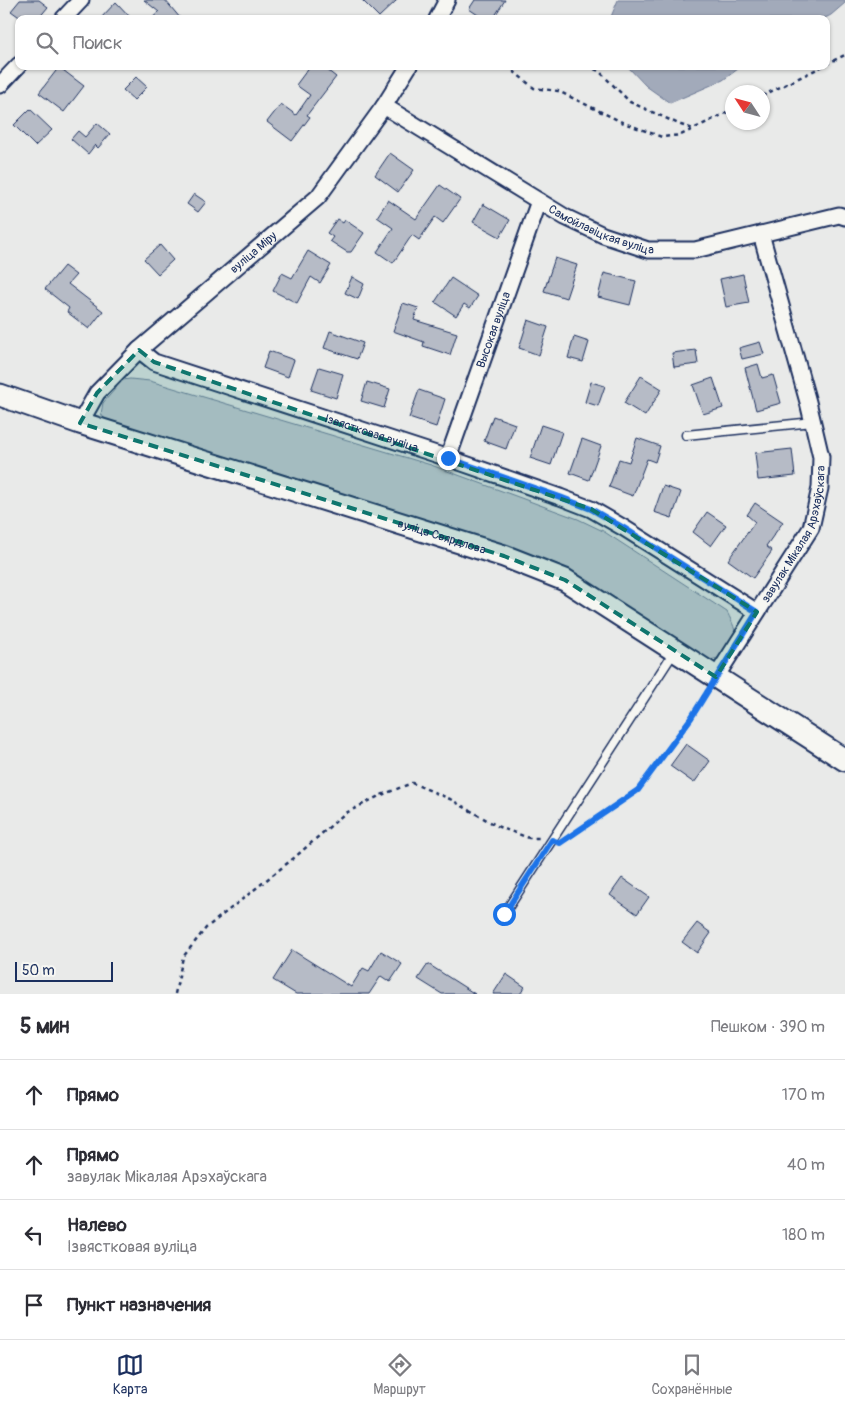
<!DOCTYPE html>
<html lang="ru">
<meta charset="utf-8">
<style>
:root{--surface:#fff;--page:#f7f7f7;--text:#2b2b33;--muted:#7c7c81;--line:#e1e1e2;--accent:#1b2f5e}
body{margin:0;font-family:Pangolin,sans-serif;background:var(--page);color:var(--text)}
.compass{position:absolute;left:725px;top:85px;width:45px;height:45px;border-radius:50%;background:var(--surface);box-shadow:0 1px 4px #0004;rotate:306deg}
.scale{position:absolute;left:15px;bottom:12px;width:98px;box-sizing:border-box;padding-left:5px;border:2px solid #1b2f5e;border-top:0;font-size:14px;line-height:18px;white-space:nowrap;color:#1b2f5e;-webkit-text-stroke:4px #f6f6f2;paint-order:stroke}
.stop{position:absolute;width:15px;height:15px;margin:-11px;border:4px solid #1a73e8;border-radius:50%;background:#fff}
.stop.end{background:#1a73e8;border-color:#fff;box-shadow:0 1px 5px #0008}
.list{margin:0;padding:0;list-style:none}
h2{display:flex;justify-content:space-between;align-items:center;height:65px;margin:0;padding:0 20px;font-size:21px}
h2 small{font-size:16px;font-weight:400;color:var(--muted)}
.list li{display:grid;grid-template-columns:32px 1fr auto;gap:15px;align-items:center;box-sizing:border-box;height:70px;padding:0 20px;border-top:1px solid var(--line)}
.list b{display:block;font-size:19px;white-space:nowrap}
.list p{margin:0;font-size:16px;white-space:nowrap;color:var(--muted)}
.list em{font-size:16px;font-style:normal;color:var(--muted)}
.icon{flex:none;width:28px;height:28px;fill:none;stroke:currentColor;stroke-width:2;stroke-linecap:round;stroke-linejoin:round}
.map{position:relative;flex:none;width:845px;height:994px;overflow:hidden}
.search{position:absolute;background:var(--surface);box-shadow:0 1px 4px #0004;left:15px;right:15px;top:15px;height:55px;display:flex;align-items:center;gap:12px;box-sizing:border-box;padding:0 18px;border-radius:10px;color:var(--muted);font-size:19px}
.sheet{height:345px;background:var(--surface)}
nav{display:flex;justify-content:space-around;align-items:center;box-sizing:border-box;height:70px;border-top:1px solid var(--line);background:var(--surface);font-size:14px;color:var(--muted)}
nav a{display:grid;justify-items:center;gap:2px}
nav .on{color:var(--accent)}
.map>svg:first-child{display:block}
.green{fill:#caced5;stroke:#727e9a}
.water{fill:#a2aaba;stroke:#6c7995}
.building{fill:#b6bbc6;stroke:#1b2f5e}
.lines{fill:none;stroke-linecap:round;stroke-linejoin:round}
.lane-casing{stroke:#1b2f5e;stroke-width:11}
.street-casing{stroke:#1b2f5e;stroke-width:19}
.secondary-casing{stroke:#1b2f5e;stroke-width:25}
.path{stroke:#1b2f5e;stroke-width:2.5;stroke-dasharray:4 4;stroke-linecap:butt}
.lane{stroke:#f6f6f2;stroke-width:8}
.street{stroke:#f6f6f2;stroke-width:15}
.secondary{stroke:#f6f6f2;stroke-width:21}
.route{stroke:#1a73e8;stroke-width:6}
.marked{fill:#0f766e;fill-opacity:0.2;stroke:#0f766e;stroke-width:4;stroke-dasharray:10 6;stroke-linejoin:round}
.labels{text-anchor:middle;stroke-width:4.5;stroke-linejoin:round;paint-order:stroke}
.street-label{font-size:12px;fill:#1b2f5e;stroke:#f6f6f2}
</style>
<div class="map">
<svg width="845" height="994" viewBox="0 0 845 994">
<rect width="100%" height="100%" fill="#e9eae9"/>
<filter id="ink" filterUnits="userSpaceOnUse"><feTurbulence type="fractalNoise" baseFrequency=".02" numOctaves="2"/><feDisplacementMap in="SourceGraphic" scale="10" xChannelSelector="R" yChannelSelector="G"/><feConvolveMatrix kernelMatrix="1 2 1 2 8 2 1 2 1" color-interpolation-filters="sRGB"/></filter>
<g filter="url(#ink)">
<path class="green" d="M130,379L150,381L431,465L578,519L603,531L727,612C740,637 736,635 722,657L710,660L579,580L551,566L295,479L107,422L101,414L103,403L123,380Z"/>
<g class="water">
<polygon points="618,0 845,0 845,3 831,15 823,19 610,19"/>
<polygon points="627,66 742,66 723,80 670,103 646,86"/>
</g>
<g class="building">
<polygon points="20,0 39,0 48,7 38,19 22,19 11,11"/>
<polygon points="144,0 165,0 181,19 151,19 159,12"/>
<polygon points="362,0 397,0 379,17"/>
<polygon points="475,0 505,0 493,19 484,19 469,9"/>
<polygon points="116,2 132,19 100,19"/>
<polygon points="310,66 322,66 336,77 307,115 310,117 292,141 267,122 281,104 296,115 310,95 296,85"/>
<polygon points="59,67 84,86 64,112 39,93"/>
<polygon points="136,77 147,87 134,100 123,90"/>
<polygon points="30,109 52,130 35,146 14,125"/>
<polygon points="97,123 110,134 98,148 95,145 88,154 71,139 78,131 85,137"/>
<polygon points="390,153 414,170 398,192 375,175"/>
<polygon points="440,185 460,199 443,223 435,217 419,240 412,235 393,263 377,252 393,228 377,217 388,200 416,219"/>
<polygon points="194,194 206,202 198,212 187,204"/>
<polygon points="483,204 510,220 500,237 473,222"/>
<polygon points="337,219 343,223 345,220 364,233 351,252 347,252 330,241 333,237 327,233"/>
<polygon points="160,245 173,260 158,274 144,259"/>
<polygon points="308,251 331,265 320,283 311,277 297,303 273,291 282,273 292,278"/>
<polygon points="555,258 577,265 566,298 544,291"/>
<polygon points="64,266 76,275 68,284 103,311 89,329 67,312 69,308 45,289"/>
<polygon points="604,273 636,281 630,305 598,297"/>
<polygon points="743,274 749,303 726,307 720,279"/>
<polygon points="352,277 364,284 358,299 345,293"/>
<polygon points="451,278 478,296 470,308 464,304 456,316 435,302"/>
<polygon points="403,303 418,308 414,320 457,333 450,355 423,346 424,342 393,331"/>
<polygon points="528,320 548,327 539,355 519,348"/>
<polygon points="330,331 363,343 357,359 324,348"/>
<polygon points="574,337 589,342 583,362 568,358"/>
<polygon points="760,342 764,354 742,359 739,348"/>
<polygon points="696,350 698,364 674,367 672,353"/>
<polygon points="269,351 294,360 288,377 263,368"/>
<polygon points="758,364 762,378 773,375 781,403 756,410 745,368"/>
<polygon points="319,367 343,374 336,398 311,390"/>
<polygon points="641,376 662,389 645,416 624,403"/>
<polygon points="713,378 723,408 703,414 693,385"/>
<polygon points="367,382 390,389 384,408 361,401"/>
<polygon points="591,382 605,386 598,406 585,402"/>
<polygon points="419,390 445,399 436,427 409,418"/>
<polygon points="493,416 515,424 506,449 484,441"/>
<polygon points="541,425 562,432 551,465 530,458"/>
<polygon points="637,438 660,446 655,462 647,459 633,496 609,487 619,459 629,462"/>
<polygon points="582,439 601,446 589,480 570,473"/>
<polygon points="792,449 795,476 758,480 755,453"/>
<polygon points="663,486 681,492 672,518 654,512"/>
<polygon points="755,503 783,522 766,546 772,551 753,578 728,560 755,522 747,515"/>
<polygon points="707,512 726,525 711,546 693,532"/>
<polygon points="686,744 710,761 694,783 670,766"/>
<polygon points="622,878 649,897 637,914 610,895"/>
<polygon points="697,923 711,933 697,953 682,942"/>
<polygon points="292,950 351,987 363,968 369,971 381,951 402,964 390,982 381,976 369,994 296,994 273,980"/>
<polygon points="428,964 475,994 442,994 418,979"/>
<polygon points="506,974 525,987 520,994 493,994"/>
</g>
<g class="lines">
<g class="lane-casing">
<g id="lane">
<polyline points="686,435 813,422"/>
<polyline points="504,914 674,652"/>
</g>
</g>
<g class="street-casing">
<g id="street">
<polyline points="63,19 81,0"/>
<polyline points="437,19 447,0"/>
<polyline points="0,85 19,65"/>
<path id="s1" d="M384,106L565,217L603,235L648,250H695L839,215L845,217"/>
<path id="s2" d="M139,350L154,362L448,458L560,497L591,509L624,528L757,612"/>
<path id="s3" d="M80,423L97,393L139,350L318,197L384,106L409,66"/>
<path id="s4" d="M448,458L539,201"/>
<path id="s5" d="M716,677L811,528L820,488L821,457L808,402L761,234"/>
</g>
</g>
<g class="secondary-casing">
<g id="secondary">
<path id="s6" d="M0,395L80,423L504,556L565,580L845,760"/>
</g>
</g>
<g class="path">
<polyline points="826,64 845,55"/>
<polyline points="507,66 534,88 558,91 624,123 662,137 681,135 732,110"/>
<polyline points="587,66 599,71 630,102 681,125 693,129"/>
<polyline points="762,96 823,66"/>
<polyline points="565,840 638,790 691,718 707,691"/>
<polyline points="175,994 183,957 206,928 294,858 344,814 379,796 412,783 450,799 499,827 529,838 541,838"/>
</g>
<use href="#lane" class="lane"/>
<use href="#street" class="street"/>
<use href="#secondary" class="secondary"/>
</g>
</g>
<g class="lines" filter="url(#ink)">
<polyline class="route" points="448,458 560,497 591,509 624,528 757,612 691,718 638,790 560,843 552,840 504,914"/>
</g>
<path class="marked" d="M139,350L154,362L591,509L757,612L716,677L565,580L504,556L80,423L97,393Z"/>
<g class="labels">
<g class="street-label">
<text dy="4" stroke="none"><textPath href="#s1" startOffset="251">Самойлавіцкая вуліца</textPath></text>
<text dy="4" stroke="none"><textPath href="#s3" startOffset="245">вуліца Міру</textPath></text>
<text dy="4" stroke="none"><textPath href="#s4" startOffset="136">Высокая вуліца</textPath></text>
<text dy="4" stroke="none"><textPath href="#s2" startOffset="248">Ізвястковая вуліца</textPath></text>
<text dy="4" stroke="none"><textPath href="#s5" startOffset="165">завулак Мікалая Арэхаўскага</textPath></text>
<text dy="4" stroke="none"><textPath href="#s6" startOffset="464">вуліца Свярдлова</textPath></text>
</g>
</g>
</svg>
<svg class="compass" viewBox="-18 -18 36 36"><path d="M0-13l5 13h-10z" fill="#e53935"/><path d="M0 13l5-13h-10z" fill="#7c7c81"/></svg>
<div class="scale">50 m</div>
<div class="stop" style="left:504px;top:914px"></div>
<div class="stop end" style="left:448px;top:458px"></div>
<div class="search"><svg class="icon" aria-label="search" viewBox="0 0 24 24"><circle cx="10" cy="10" r="6"/><path d="M15 15l6 6"/></svg>Поиск</div>
</div>
<section class="sheet">
<h2>5 мин<small>Пешком · 390 m</small></h2>
<ul class="list">
<li><svg class="icon" aria-label="ahead" viewBox="0 0 24 24"><path d="M12 20V5M6 11l6-6 6 6"/></svg><div><b>Прямо</b></div><em>170 m</em></li>
<li><svg class="icon" aria-label="ahead" viewBox="0 0 24 24"><path d="M12 20V5M6 11l6-6 6 6"/></svg><div><b>Прямо</b><p>завулак Мікалая Арэхаўскага</p></div><em>40 m</em></li>
<li><svg class="icon" aria-label="left" viewBox="0 0 24 24"><path d="M17 20v-9H6M10 6l-5 5 5 5"/></svg><div><b>Налево</b><p>Ізвястковая вуліца</p></div><em>180 m</em></li>
<li><svg class="icon" aria-label="arrive" viewBox="0 0 24 24"><path d="M6 21V4h12l-3 4 3 4H6"/></svg><div><b>Пункт назначения</b></div></li>
</ul>
</section>
<nav>
<a class="on"><svg class="icon" aria-label="map" viewBox="0 0 24 24"><path d="M3 6l6-2 6 2 6-2v14l-6 2-6-2-6 2zM9 4v14M15 6v14"/></svg>Карта</a>
<a><svg class="icon" aria-label="directions" viewBox="0 0 24 24"><path d="M12 3l9 9-9 9-9-9zM9 14v-3h6M13 9l2 2-2 2"/></svg>Маршрут</a>
<a><svg class="icon" aria-label="saved" viewBox="0 0 24 24"><path d="M7 4h10v16l-5-4-5 4z"/></svg>Сохранённые</a>
</nav>
